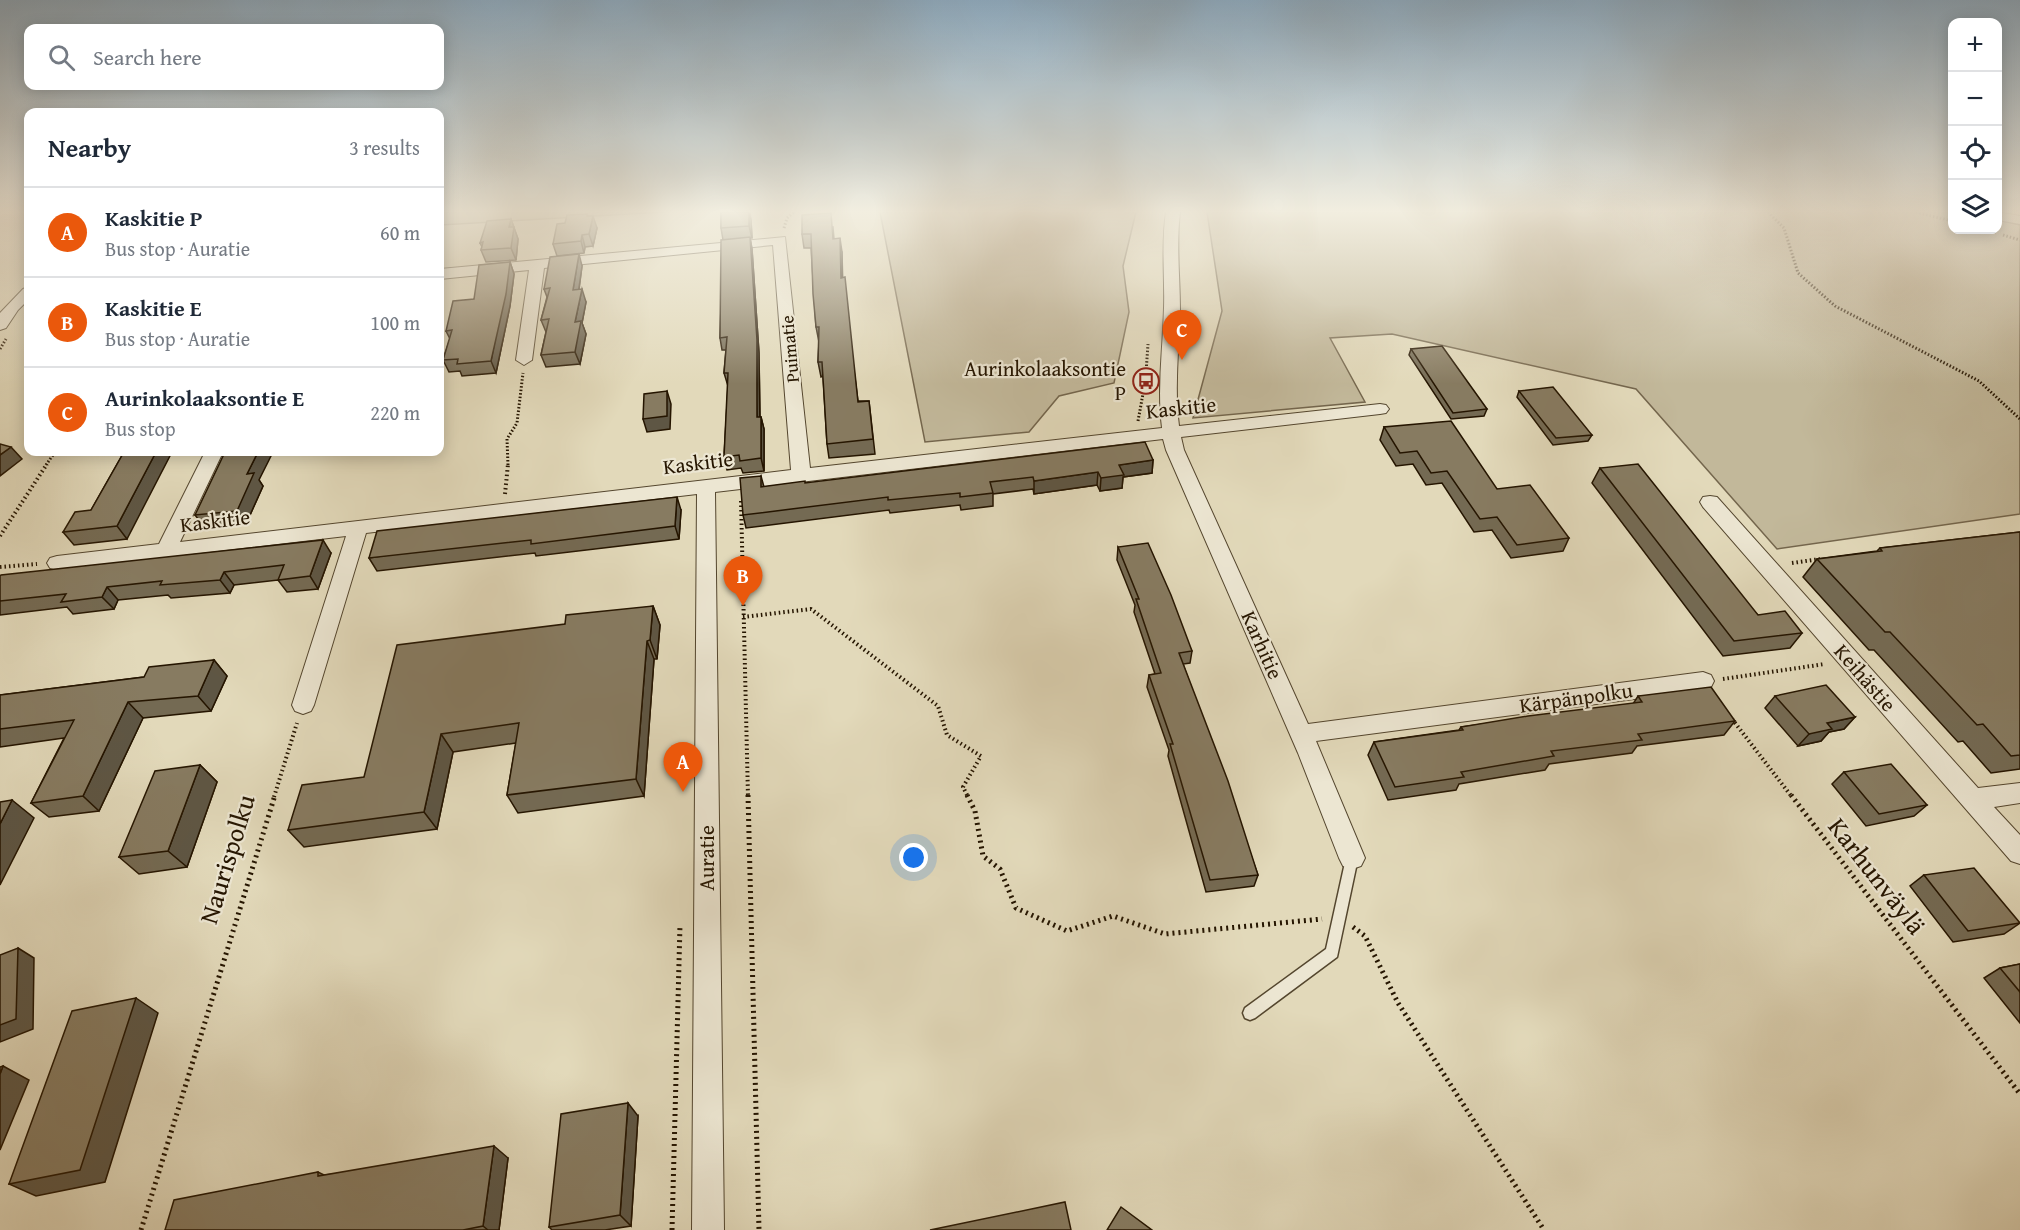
<!DOCTYPE html>
<meta charset="utf-8">
<style>
:root{--surface:#fff;--page:#f2f2f3;--text:#1f2937;--muted:#747a83;--line:#e0e1e3;--accent:#ea580c}
body{margin:0;font-family:"Gentium Book Plus",serif;background:var(--page);color:var(--text)}
.controls{position:absolute;right:18px;top:18px;display:grid;overflow:hidden;border-radius:12px;box-shadow:0 3px 15px #0003}
.controls button{width:54px;height:54px;display:grid;place-items:center;padding:0;border:0;border-bottom:2px solid var(--line);background:var(--surface);color:var(--text);font:30px sans-serif}
.you{position:absolute;left:914px;top:858px;width:21px;height:21px;margin:-15px;border:4px solid #fff;border-radius:50%;background:#1a73e8;box-shadow:0 0 0 9px #1a73e833}
.badge{display:grid;place-items:center;width:39px;height:39px;border-radius:50%;background:var(--accent);color:#fff;font-size:20px;font-weight:700}
.pin{position:absolute;translate:-50% -50px;filter:drop-shadow(0 2px 3px #0008)}
.pin::after{content:'';position:absolute;top:32px;width:21px;height:18px;background:inherit;clip-path:polygon(0 0,100% 0,50% 100%)}
.list{margin:0;padding:0;list-style:none}
h2{display:flex;justify-content:space-between;align-items:center;height:78px;margin:0;padding:0 24px;font-size:26px}
h2 small{font-size:20px;font-weight:400;color:var(--muted)}
.list li{display:grid;grid-template-columns:39px 1fr auto;gap:18px;align-items:center;box-sizing:border-box;height:90px;padding:0 24px;border-top:2px solid var(--line)}
.list b{display:block;font-size:22px;white-space:nowrap}
.list p{margin:0;font-size:20px;white-space:nowrap;color:var(--muted)}
.list em{font-size:20px;font-style:normal;color:var(--muted)}
.icon{flex:none;width:33px;height:33px;fill:none;stroke:currentColor;stroke-width:2;stroke-linecap:round;stroke-linejoin:round}
.map{position:relative;flex:none;width:2020px;height:1230px;overflow:hidden}
.search{position:absolute;background:var(--surface);box-shadow:0 3px 15px #0003;left:24px;top:24px;width:420px;height:66px;display:flex;align-items:center;gap:15px;box-sizing:border-box;padding:0 21px;border-radius:12px;color:var(--muted);font-size:22px}
.panel{position:absolute;background:var(--surface);box-shadow:0 3px 15px #0003;left:24px;top:108px;width:420px;height:348px;border-radius:12px}
.map>svg:first-child{display:block}
.green{fill:#c2b89a;stroke:#74664d;stroke-width:1.5}
.lines{fill:none;stroke-linecap:round;stroke-linejoin:round}
.service-casing{stroke:#54462e;stroke-width:3}
.minor-casing{stroke:#54462e;stroke-width:2}
.path-far2{stroke:#251500;stroke-width:3;stroke-dasharray:1.5 2;stroke-linecap:butt}
.path-far1{stroke:#251500;stroke-width:4;stroke-dasharray:1.5 3;stroke-linecap:butt}
.path{stroke:#251500;stroke-width:5;stroke-dasharray:2 4;stroke-linecap:butt}
.service{fill:#ece6d2;fill-rule:evenodd}
.minor{fill:#ece6d2;fill-rule:evenodd}
.wall{fill:#746a53;stroke:#251500;stroke-width:1.5}
.shaded-wall{fill:#5e5644;stroke:#251500;stroke-width:1.5}
.building{fill:#877b61;stroke:#251500;stroke-width:1.5}
.labels{text-anchor:middle;stroke-width:4.5;stroke-linejoin:round;paint-order:stroke}
.far-street-label{font-size:18px;fill:#251500;stroke:#ece6d2}
.poi-label{font-size:21px;fill:#251500;stroke:#ece6d2;text-anchor:end}
.street-label{font-size:21px;fill:#251500;stroke:#ece6d2}
.near-street-label{font-size:26px;fill:#251500;stroke:#ece6d2}
</style>
<div class="map">
<svg width="2020" height="1230" viewBox="0 0 2020 1230">
<rect width="100%" height="100%" fill="#e2d9ba"/>
<filter id="stains"><feTurbulence type="fractalNoise" baseFrequency=".00333" numOctaves="4"/><feColorMatrix values="0 0 0 0 .2 0 0 0 0 .09 0 0 0 0 .02 0 0 0 .5 -.17"/></filter>
<radialGradient id="worn" r=".72"><stop offset=".6" stop-color="#630" stop-opacity="0"/><stop offset="1" stop-color="#630" stop-opacity=".3"/></radialGradient>
<g class="green">
<polygon points="440,212 663,212 440,225"/>
<polygon points="880,212 1136,212 1123,266 1129,312 1114,383 1059,396 1029,432 925,442"/>
<polygon points="1207,212 1952,212 1952,230 1998,230 1998,220 2020,225 2020,514 1777,549 1636,389 1392,334 1330,338 1365,402 1193,418 1222,311"/>
</g>
<g class="lines">
<g class="service-casing">
<polygon id="service" points="1352,852 1356,854 1358,858 1337,957 1255,1018 1250,1020 1245,1018 1243,1013 1245,1008 1326,949 1346,858 1348,854"/>
</g>
<g class="minor-casing">
<g id="minor">
<path d="M1166,212H1180C1176,245 1180,277 1180,310C1179,348 1174,387 1179,426L1380,404L1386,405L1389,409L1386,413L1380,414L1181,437L1184,450L1308,724L1703,672L1711,675L1714,681L1711,687L1703,690L1316,741L1365,858L1361,866L1352,869L1343,866L1339,858L1298,753L1166,450L1163,439L715,492L724,1230H692L697,494L366,533L314,705L311,711L303,714L295,711L292,705L346,536L57,570L50,568L47,563L50,558L57,556L159,544L205,452H223L180,542L791,470L773,245L544,268L532,360L524,365L516,360L529,270L440,279V269L785,237L810,468L1162,428C1157,388 1163,348 1164,308C1165,276 1161,244 1166,212Z"/>
<polygon points="1998,212 2020,216 2020,224 1998,220"/>
<polygon points="28,287 28,300 18,310 6,328 0,330 0,313 23,289"/>
<polygon points="1710,496 1717,497 1978,788 2020,783 2020,803 1994,807 2020,835 2020,864 2011,861 1703,507 1700,502 1703,497"/>
</g>
</g>
<g class="path-far2">
<polyline points="1768,212 1784,228 1798,273 1835,306 1979,381 2020,419"/>
<polyline points="1916,212 1952,221"/>
<polyline points="784,228 787,218 794,212"/>
<polyline points="1982,230 1996,233"/>
<polyline points="2003,235 2020,240"/>
<polyline points="0,349 6,339"/>
<polyline points="1146,373 1148,344"/>
<polyline points="1138,421 1147,372"/>
<polyline points="46,465 55,452"/>
<polyline points="508,465 507,439 517,423 523,373"/>
</g>
<g class="path-far1">
<polyline points="505,494 508,464"/>
<polyline points="741,501 748,797"/>
<polyline points="0,536 47,464"/>
<polyline points="1792,563 1820,559"/>
<polyline points="0,567 37,564"/>
<polyline points="743,617 811,609 938,706 947,735 981,756 963,787 968,797"/>
<polyline points="1723,679 1825,664"/>
<polyline points="1732,719 1792,797"/>
<polyline points="274,797 297,723"/>
</g>
<g class="path">
<polyline points="748,795 759,1230"/>
<polyline points="967,795 975,811 983,856 1000,869 1016,908 1067,931 1113,916 1165,934 1322,919"/>
<polyline points="1791,795 2020,1094"/>
<polyline points="1353,927 1365,936 1398,1003 1544,1230"/>
<polyline points="141,1230 275,795"/>
<polyline points="672,1230 680,925"/>
</g>
<use href="#service" class="service"/>
<use href="#minor" class="minor"/>
</g>
<g class="wall">
<polygon points="721,212 750,212 751,220 752,238 750,238 752,249 759,353 760,417 761,417 764,429 764,471 743,473 741,468 727,470 724,457 728,386 724,373 726,350 722,350 720,338 723,240 721,228"/>
<polygon points="587,214 588,216 597,228 593,246 585,247 584,253 557,256 553,244 565,223"/>
<polygon points="511,219 518,239 516,260 486,262 481,250 482,247 480,243"/>
<polygon points="833,227 834,239 842,252 842,277 858,401 869,401 875,454 829,458 827,444 823,376 821,377 818,362 819,342 816,327 811,248 804,248 802,234"/>
<polygon points="510,262 514,274 510,306 496,373 462,376 460,371 449,372 443,360 450,339 446,331 474,299"/>
<polygon points="582,266 579,290 586,302 582,323 586,334 580,364 546,367 541,355 546,332 541,320 547,297 544,289"/>
<polygon points="1411,349 1487,409 1484,416 1451,419 1409,355"/>
<polygon points="1519,391 1592,435 1588,441 1553,445 1517,397"/>
<polygon points="1384,427 1497,489 1569,538 1563,551 1511,558 1492,530 1474,532 1442,483 1426,485 1413,464 1396,466 1380,440"/>
<polygon points="124,452 127,539 74,545 63,532 91,510"/>
<polygon points="1153,460 1152,473 1123,477 1122,488 1100,491 1097,485 1034,494 1033,489 993,494 993,506 961,510 960,505 890,513 889,510 746,528 743,515 761,476 764,487"/>
<polygon points="1600,468 1758,615 1802,633 1790,648 1723,656 1592,483"/>
<polygon points="259,480 263,486 246,524 205,528 195,515"/>
<polygon points="681,510 679,539 536,556 535,553 377,571 369,558"/>
<polygon points="2020,532 2020,769 1991,773 1963,741 1958,742 1874,650 1869,650 1803,577 1817,559 1877,551 1880,548"/>
<polygon points="1118,547 1192,651 1190,663 1183,664 1258,875 1254,886 1206,892 1168,756 1169,750 1147,687 1149,675 1155,674 1134,612 1135,605 1117,560"/>
<polygon points="331,553 318,589 287,592 278,580 234,585 230,593 171,598 168,595 118,600 114,609 73,614 67,607 0,615 0,576"/>
<polygon points="653,606 660,625 657,659 654,659 644,796 518,813 507,795 516,743 453,752 437,829 304,847 288,830 364,777 565,624"/>
<polygon points="214,660 227,676 211,711 143,718 99,811 49,817 31,803 64,738 0,747 0,695 144,677"/>
<polygon points="1638,696 1735,721 1724,735 1637,746 1632,753 1549,764 1545,770 1459,784 1456,790 1388,800 1368,755 1374,742 1459,730 1461,727 1633,704"/>
<polygon points="1775,696 1855,717 1844,729 1829,732 1821,741 1798,746 1765,708"/>
<polygon points="200,765 217,782 187,867 139,874 119,857"/>
<polygon points="1844,772 1927,805 1914,816 1866,826 1832,784"/>
<polygon points="1924,875 2020,923 2004,934 1953,942 1910,886"/>
<polygon points="2020,964 2020,1023 1984,978 2000,968"/>
<polygon points="638,1116 631,1226 605,1230 552,1230 549,1227"/>
<polygon points="508,1158 499,1230 165,1230 318,1172 324,1175"/>
</g>
<g class="shaded-wall">
<polygon points="749,212 751,220 752,238 749,226"/>
<polygon points="593,216 597,228 593,246 589,234"/>
<polygon points="511,219 518,239 516,260 511,248 509,227"/>
<polygon points="582,235 585,247 584,253 581,241"/>
<polygon points="750,237 752,249 759,353 760,430 757,417"/>
<polygon points="840,238 842,252 843,291 841,278"/>
<polygon points="579,254 582,266 577,302 573,290"/>
<polygon points="510,262 514,274 510,306 496,373 491,361"/>
<polygon points="582,289 586,302 582,323 586,334 580,364 575,352 575,322"/>
<polygon points="667,391 671,404 670,429 647,432 643,419"/>
<polygon points="761,417 764,429 764,471 761,458"/>
<polygon points="11,447 22,459 0,476 0,455"/>
<polygon points="156,452 172,452 127,539 117,526"/>
<polygon points="258,452 273,452 259,480 263,486 246,524 237,511 247,474"/>
<polygon points="1153,460 1152,473 1123,477 1122,488 1100,491 1101,478 1119,465"/>
<polygon points="1098,472 1097,485 1034,494 1034,481"/>
<polygon points="677,497 681,510 679,539 675,526"/>
<polygon points="323,540 331,553 318,589 310,576"/>
<polygon points="224,572 234,585 230,593 220,580"/>
<polygon points="107,587 118,600 114,609 102,597"/>
<polygon points="653,606 660,625 657,659 650,640"/>
<polygon points="647,641 654,659 644,796 636,779"/>
<polygon points="214,660 227,676 211,711 198,696"/>
<polygon points="128,702 143,718 99,811 83,796"/>
<polygon points="1855,717 1844,729 1829,732 1821,741 1798,746 1809,734 1827,723"/>
<polygon points="441,734 453,752 437,829 424,812"/>
<polygon points="200,765 217,782 187,867 168,851"/>
<polygon points="12,800 34,818 0,885 0,824"/>
<polygon points="18,948 34,958 33,1029 0,1042 0,1025"/>
<polygon points="136,998 158,1013 105,1182 36,1196 9,1184"/>
<polygon points="3,1066 29,1080 0,1150 0,1074"/>
<polygon points="628,1103 638,1116 631,1226 620,1215"/>
<polygon points="494,1146 508,1158 499,1230 488,1230 483,1226"/>
</g>
<g class="building">
<polygon points="721,212 749,212 749,226 721,228"/>
<polygon points="831,213 833,239 840,238 841,278 845,277 858,402 869,401 873,439 827,444 822,362 818,362 819,327 816,327 813,294 811,234 802,234 802,215"/>
<polygon points="587,214 587,216 593,216 589,234 582,235 581,241 553,244 557,224 565,223 567,215"/>
<polygon points="511,219 509,227 514,227 511,248 481,250 483,242 480,243 487,221"/>
<polygon points="750,237 757,340 757,417 761,417 761,458 740,461 739,455 724,457 728,373 724,373 727,337 720,338 721,240"/>
<polygon points="579,254 573,290 582,289 575,322 581,321 575,352 541,355 549,319 541,320 550,288 544,289 550,257"/>
<polygon points="510,262 506,294 491,361 457,364 458,359 443,360 452,330 446,331 453,301 474,299 479,265"/>
<polygon points="1442,346 1487,409 1453,413 1411,349"/>
<polygon points="1553,387 1592,435 1556,438 1519,391"/>
<polygon points="667,391 667,416 643,419 644,394"/>
<polygon points="1451,421 1497,489 1530,485 1569,538 1517,545 1497,517 1480,519 1447,471 1431,473 1417,451 1400,453 1384,427"/>
<polygon points="1145,442 1153,460 1119,465 1124,475 1101,478 1098,472 1034,481 1033,477 990,482 993,493 960,497 960,493 888,500 888,497 743,515 740,478 761,476 761,487 805,481 805,483"/>
<polygon points="0,444 11,447 0,455"/>
<polygon points="124,452 156,452 117,526 63,532 75,512 91,510"/>
<polygon points="225,452 258,452 247,474 254,473 237,511 195,515"/>
<polygon points="1638,464 1758,615 1785,611 1802,633 1734,641 1600,468"/>
<polygon points="677,497 675,526 531,544 531,540 369,558 377,531"/>
<polygon points="2020,532 2020,755 2011,756 1983,724 1977,725 1890,632 1885,632 1817,559 1882,551 1880,548"/>
<polygon points="323,540 310,576 278,580 284,565 224,572 220,580 160,585 162,581 107,587 102,597 61,602 66,594 0,601 0,576 1,575"/>
<polygon points="1148,543 1171,595 1192,651 1179,653 1228,781 1258,875 1210,880 1170,744 1173,744 1149,675 1161,673 1136,599 1139,599 1118,547"/>
<polygon points="653,606 650,640 647,641 636,779 507,795 519,723 441,734 424,812 288,830 302,785 364,777 397,645 565,624 566,615"/>
<polygon points="214,660 198,696 128,702 83,796 31,803 74,720 0,729 0,695 144,677 149,667"/>
<polygon points="1826,685 1855,717 1827,723 1832,729 1809,734 1775,696"/>
<polygon points="1711,687 1735,721 1638,734 1642,740 1551,751 1554,756 1461,772 1464,777 1395,787 1374,742 1463,730 1461,727 1528,716 1642,702 1638,696"/>
<polygon points="1891,764 1927,805 1879,814 1844,772"/>
<polygon points="200,765 168,851 119,857 155,771"/>
<polygon points="12,800 0,824 0,802"/>
<polygon points="1974,868 2020,923 1968,931 1924,875"/>
<polygon points="18,948 16,1019 0,1025 0,955"/>
<polygon points="2020,964 2020,992 2000,968"/>
<polygon points="136,998 80,1170 9,1184 72,1011"/>
<polygon points="3,1066 0,1074 0,1067"/>
<polygon points="628,1103 620,1215 549,1227 561,1114"/>
<polygon points="494,1146 483,1226 463,1230 165,1230 174,1200 318,1172 318,1176"/>
<polygon points="1065,1202 1071,1230 930,1230"/>
<polygon points="1121,1207 1152,1230 1107,1230"/>
</g>
<linearGradient id="sky" x2="0" y2="1"><stop stop-color="#8ca8bc"/><stop offset="0.55" stop-color="#f2eee0"/><stop offset="1" stop-color="#f2eee0" stop-opacity="0"/></linearGradient>
<rect width="2020" height="384" fill="url(#sky)"/>
<defs>
<g id="bus-ring" transform="scale(1.35)"><circle r="9.5" fill="#ece6d2" stroke="#8f2418" stroke-width="1.5"/><path d="M-5-6H5V4H4V6H2V4H-2V6H-4V4H-5ZM-3.5-4V0h7V-4ZM-3.5 1.2v1.5H-2V1.2ZM2 1.2v1.5H3.5V1.2Z" fill="#8f2418"/></g>
</defs>
<g fill-rule="evenodd">
<use href="#bus-ring" x="1146" y="381"/>
</g>
<g class="labels">
<g class="far-street-label">
<text transform="translate(790 349) rotate(-95)" y="6">Puimatie</text>
</g>
<g class="poi-label">
<text x="1126" y="376">Aurinkolaaksontie<tspan x="1126" dy="24">P</tspan></text>
</g>
<g class="street-label">
<text transform="translate(1181 408) rotate(-6)" y="7">Kaskitie</text>
<text transform="translate(698 463) rotate(-7)" y="7">Kaskitie</text>
<text transform="translate(215 521) rotate(-7)" y="7">Kaskitie</text>
<text transform="translate(1262 645) rotate(66)" y="7">Karhitie</text>
<text transform="translate(1865 678) rotate(49)" y="7">Keihästie</text>
<text transform="translate(1576 698) rotate(-8)" y="7">Kärpänpolku</text>
<text transform="translate(707 858) rotate(-90)" y="7">Auratie</text>
</g>
<g class="near-street-label">
<text transform="translate(227 859) rotate(-73)" y="9">Naurispolku</text>
<text transform="translate(1877 876) rotate(52)" y="9">Karhunväylä</text>
</g>
</g>
<rect width="100%" height="100%" filter="url(#stains)"/>
<rect width="100%" height="100%" fill="url(#worn)"/>
</svg>
<div class="controls">
<button>+</button>
<button>−</button>
<button><svg class="icon" aria-label="locate" viewBox="0 0 24 24"><circle cx="12" cy="12" r="6"/><path d="M12 2v4M12 18v4M2 12h4M18 12h4"/></svg></button>
<button><svg class="icon" aria-label="layers" viewBox="0 0 24 24"><path d="M12 4l9 5-9 5-9-5zM3 14l9 5 9-5"/></svg></button>
</div>
<div class="you"></div>
<div class="pin badge" style="left:683px;top:792px">A</div>
<div class="pin badge" style="left:743px;top:606px">B</div>
<div class="pin badge" style="left:1182px;top:360px">C</div>
<div class="search"><svg class="icon" aria-label="search" viewBox="0 0 24 24"><circle cx="10" cy="10" r="6"/><path d="M15 15l6 6"/></svg>Search here</div>
<section class="panel">
<h2>Nearby<small>3 results</small></h2>
<ul class="list">
<li><span class="badge">A</span><div><b>Kaskitie P</b><p>Bus stop · Auratie</p></div><em>60 m</em></li>
<li><span class="badge">B</span><div><b>Kaskitie E</b><p>Bus stop · Auratie</p></div><em>100 m</em></li>
<li><span class="badge">C</span><div><b>Aurinkolaaksontie E</b><p>Bus stop</p></div><em>220 m</em></li>
</ul>
</section>
</div>
